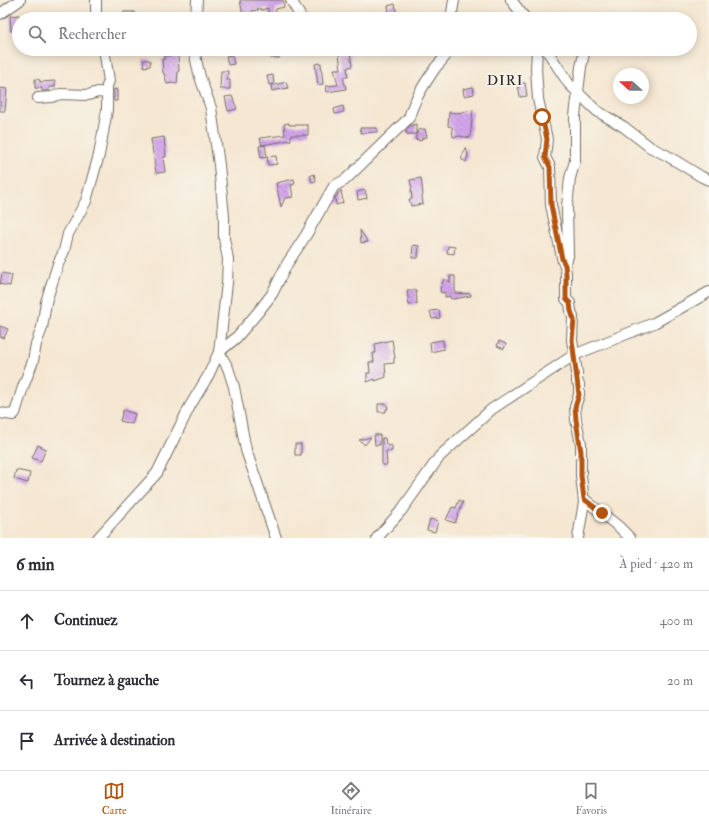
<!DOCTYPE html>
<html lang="fr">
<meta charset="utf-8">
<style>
:root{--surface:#fff;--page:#f2f2f3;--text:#2b2b33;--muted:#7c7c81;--line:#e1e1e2;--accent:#b45309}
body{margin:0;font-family:"IM FELL Double Pica",serif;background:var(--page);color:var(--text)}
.compass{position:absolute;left:613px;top:68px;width:36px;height:36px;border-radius:50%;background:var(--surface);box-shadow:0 2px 10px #0003;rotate:291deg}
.stop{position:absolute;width:12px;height:12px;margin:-9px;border:3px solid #b45309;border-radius:50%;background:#fff}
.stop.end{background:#b45309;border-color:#fff;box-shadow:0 1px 4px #0008}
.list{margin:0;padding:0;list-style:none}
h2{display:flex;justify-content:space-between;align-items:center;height:52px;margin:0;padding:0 16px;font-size:17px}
h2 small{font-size:13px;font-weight:400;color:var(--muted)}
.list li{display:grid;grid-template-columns:26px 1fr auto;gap:12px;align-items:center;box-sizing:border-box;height:60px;padding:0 16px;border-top:1px solid var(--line)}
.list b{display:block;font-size:15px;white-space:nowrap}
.list em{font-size:13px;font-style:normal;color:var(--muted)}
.icon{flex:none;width:22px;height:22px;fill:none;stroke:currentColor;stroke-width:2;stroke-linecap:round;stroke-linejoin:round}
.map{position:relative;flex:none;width:709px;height:538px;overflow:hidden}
.search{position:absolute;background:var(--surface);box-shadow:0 2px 10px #0003;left:12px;right:12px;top:12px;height:44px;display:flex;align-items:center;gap:10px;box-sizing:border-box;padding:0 14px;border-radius:22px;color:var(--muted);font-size:15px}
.sheet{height:232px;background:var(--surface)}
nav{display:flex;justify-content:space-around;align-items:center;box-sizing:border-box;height:56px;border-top:1px solid var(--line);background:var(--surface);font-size:11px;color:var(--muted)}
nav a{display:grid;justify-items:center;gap:2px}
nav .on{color:var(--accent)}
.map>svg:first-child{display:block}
.building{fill:url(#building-back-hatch)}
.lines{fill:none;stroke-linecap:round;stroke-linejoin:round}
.minor-casing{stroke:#726d65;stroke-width:12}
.minor{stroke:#fff;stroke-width:10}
.route{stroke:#b45309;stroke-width:5}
.labels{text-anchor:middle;stroke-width:3.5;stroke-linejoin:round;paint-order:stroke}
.quarter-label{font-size:14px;letter-spacing:1px;fill:#2b2b2b;stroke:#f7f3e8}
</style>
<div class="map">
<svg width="709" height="538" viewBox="0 0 709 538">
<defs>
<pattern id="building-back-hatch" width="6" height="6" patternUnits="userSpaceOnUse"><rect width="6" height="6" fill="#d4a6ec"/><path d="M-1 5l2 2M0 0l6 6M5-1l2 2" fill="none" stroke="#ac87bf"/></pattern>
</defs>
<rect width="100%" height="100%" fill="#f7f3e8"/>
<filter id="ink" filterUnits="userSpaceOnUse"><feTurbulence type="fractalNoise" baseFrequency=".025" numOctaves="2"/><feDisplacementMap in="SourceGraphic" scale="8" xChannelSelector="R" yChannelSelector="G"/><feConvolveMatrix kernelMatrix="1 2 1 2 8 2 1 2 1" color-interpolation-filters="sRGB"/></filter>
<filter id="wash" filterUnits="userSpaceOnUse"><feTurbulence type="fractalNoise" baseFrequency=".012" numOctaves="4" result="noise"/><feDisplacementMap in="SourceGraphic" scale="16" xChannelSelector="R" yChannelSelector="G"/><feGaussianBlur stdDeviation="0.9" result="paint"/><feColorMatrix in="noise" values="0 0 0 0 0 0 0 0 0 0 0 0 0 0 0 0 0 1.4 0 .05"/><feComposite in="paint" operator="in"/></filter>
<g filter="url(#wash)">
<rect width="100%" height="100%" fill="#f5e7d2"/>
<g id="blocks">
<g class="building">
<polygon points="240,0 283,0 284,7 276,9 275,19 268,19 268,8 262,10 261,9 252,11 252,14 243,16"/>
<polygon points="395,4 398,19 390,19 388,6"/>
<rect x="124" y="12" width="11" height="7"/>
<polygon points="19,15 19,31 11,31 10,16"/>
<polygon points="350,52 352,66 347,68 348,77 343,77 346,89 327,92 326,86 338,85 334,69 341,69 339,54"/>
<rect x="271" y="53" width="8" height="5"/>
<polygon points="178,55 179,71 178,71 177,84 172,83 167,84 164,73 163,73 162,59 165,59 165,56"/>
<polygon points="232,55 234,64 228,65 226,56"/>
<polygon points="143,60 150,60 150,66 144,67"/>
<polygon points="321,63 323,84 318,85 315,64"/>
<polygon points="221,71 228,71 227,80 230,80 230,89 220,89"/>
<polygon points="273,75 274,84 269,85 267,76"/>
<polygon points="35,79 40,80 40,82 55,81 55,87 49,87 49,91 42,91 42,88 35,88"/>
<polygon points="286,82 288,88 272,91 271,86"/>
<polygon points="525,83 527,96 520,97 518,84"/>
<polygon points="473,87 474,94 464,96 463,89"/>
<polygon points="0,88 7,89 5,111 0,111"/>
<polygon points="114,89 117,90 117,101 114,101"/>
<polygon points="232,96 237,109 228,111 225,97"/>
<polygon points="343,106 344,112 335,114 334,109"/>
<polygon points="473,110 470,138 460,136 453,137 452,127 448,126 449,112 457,113"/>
<polygon points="289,123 289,125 308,125 308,135 291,135 291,140 262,145 260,138 285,135 284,124"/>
<polygon points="416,124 416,134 407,134 407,132 405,132 410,126"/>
<polygon points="360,128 377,128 377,132 361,133"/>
<polygon points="425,129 427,137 422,138 421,141 415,139 418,130"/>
<polygon points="164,137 166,157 163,157 165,172 156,173 151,139"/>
<polygon points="265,145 267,157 261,158 259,146"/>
<polygon points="466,147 468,156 466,162 461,159"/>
<polygon points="276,156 277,164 268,165 267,157"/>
<polygon points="314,174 316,181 312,182 310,176"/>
<polygon points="421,178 423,195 422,196 423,204 411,206 409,199 412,199 411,189 412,189 410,180"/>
<polygon points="294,179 295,184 291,185 293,197 285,198 281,207 276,183"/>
<polygon points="341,190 343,203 336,205 335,198"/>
<polygon points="365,190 367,198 358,200 357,192"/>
<polygon points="360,230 368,242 361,243"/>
<polygon points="413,245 419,246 418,258 412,258"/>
<polygon points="448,246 455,247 454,254 447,253"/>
<polygon points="2,273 12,275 10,286 0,284"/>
<polygon points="450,276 455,276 455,293 471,294 471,296 453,299 450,298 450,296 445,297 445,292 441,293 440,289 444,279 450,282"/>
<polygon points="407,290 416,290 417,304 409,305"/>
<polygon points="439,310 440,318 432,319 430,311"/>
<polygon points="0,326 8,329 4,338 0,337"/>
<polygon points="392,340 395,358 394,358 394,363 385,364 386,377 375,381 375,379 367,382 367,373 370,373 369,362 374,362 373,353 376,353 375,344"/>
<polygon points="443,340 444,349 431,352 430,342"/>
<polygon points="499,341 506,344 504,349 497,346"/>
<polygon points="378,404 387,404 388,409 386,409 386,412 378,412"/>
<polygon points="123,410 135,414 132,424 120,421"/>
<polygon points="374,435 380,435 380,445 375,445"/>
<polygon points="371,437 365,445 359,440"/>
<polygon points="382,438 385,438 386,445 392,446 392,451 386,451 387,465 382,465"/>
<rect x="295" y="444" width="6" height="11"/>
<polygon points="38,445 46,449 41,461 32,458"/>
<polygon points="16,470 30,473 28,483 14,479"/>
<polygon points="459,500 463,502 455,523 446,520 452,507 456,508"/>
<polygon points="430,519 438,521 435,532 427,530"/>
</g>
</g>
</g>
<g filter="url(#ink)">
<use href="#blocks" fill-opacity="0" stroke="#726d65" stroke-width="1"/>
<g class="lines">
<g class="minor-casing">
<g id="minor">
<polyline points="96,0 96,19"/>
<polyline points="291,0 302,19"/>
<polyline points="511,0 526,19"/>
<polyline points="0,14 20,0"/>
<polyline points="196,19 197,0"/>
<polyline points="451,19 454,0"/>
<polyline points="195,49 196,60 200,77 211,108 219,165 224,217 224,238 228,259 227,283 219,352 228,368 234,387 246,450 276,538"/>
<polyline points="537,49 536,69 538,99 547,139 545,157 550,167 551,205 563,262"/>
<polyline points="546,49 569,84 597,111 624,127 650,147 666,155 702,177 709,180"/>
<polyline points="38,98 52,97 60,94 88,95 98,92 107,93"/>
<polyline points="0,413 13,415 15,413 23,387 33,361 36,344 42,328 46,302 58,264 64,251 68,234 86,201 93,176 99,155 107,110 107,86 109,81 104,49"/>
<polyline points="584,499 619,527 630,538"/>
<path d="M98,538L157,473L190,406L208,376L219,352L236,338L259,311L272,294L287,264L306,235L334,186L345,180L409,118C414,99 425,83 436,67C441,61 447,57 447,49"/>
<polyline points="377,538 401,511 440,456 492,409 574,355 654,323 709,292"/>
<polyline points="578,538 584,502 581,476 581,444 576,420 575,407 579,395 579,384 577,382 577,373 572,340 573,317 571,311 570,303 566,299 566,274 565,265 568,256 567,207 570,178 575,161 575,116 581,67 585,49"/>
</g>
</g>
<use href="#minor" class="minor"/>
</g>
</g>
<g class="lines" filter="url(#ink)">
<polyline class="route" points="542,117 547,139 545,157 550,167 551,205 562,259 565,265 566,274 566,299 570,303 571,311 574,320 572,340 579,395 575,407 576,420 581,452 581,476 584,499 602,513"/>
</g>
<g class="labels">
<g class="quarter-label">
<text x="505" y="85">DIRI</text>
</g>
</g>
</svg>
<svg class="compass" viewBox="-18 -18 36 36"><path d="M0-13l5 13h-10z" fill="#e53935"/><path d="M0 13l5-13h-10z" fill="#7c7c81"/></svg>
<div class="stop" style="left:542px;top:117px"></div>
<div class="stop end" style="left:602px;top:513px"></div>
<div class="search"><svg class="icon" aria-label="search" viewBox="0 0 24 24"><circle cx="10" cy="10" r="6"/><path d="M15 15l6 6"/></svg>Rechercher</div>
</div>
<section class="sheet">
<h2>6 min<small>À pied · 420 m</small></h2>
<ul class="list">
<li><svg class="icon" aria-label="ahead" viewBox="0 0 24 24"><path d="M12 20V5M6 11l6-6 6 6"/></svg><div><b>Continuez</b></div><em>400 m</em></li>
<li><svg class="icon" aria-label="left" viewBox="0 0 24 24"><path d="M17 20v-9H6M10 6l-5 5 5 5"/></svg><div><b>Tournez à gauche</b></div><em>20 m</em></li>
<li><svg class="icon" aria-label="arrive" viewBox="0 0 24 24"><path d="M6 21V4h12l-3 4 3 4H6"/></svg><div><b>Arrivée à destination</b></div></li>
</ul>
</section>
<nav>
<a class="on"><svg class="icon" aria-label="map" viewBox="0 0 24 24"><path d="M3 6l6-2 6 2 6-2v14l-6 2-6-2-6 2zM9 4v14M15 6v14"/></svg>Carte</a>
<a><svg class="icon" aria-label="directions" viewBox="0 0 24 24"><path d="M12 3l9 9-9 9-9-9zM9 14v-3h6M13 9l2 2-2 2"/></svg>Itinéraire</a>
<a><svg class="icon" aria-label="saved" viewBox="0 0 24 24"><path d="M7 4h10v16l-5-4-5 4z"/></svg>Favoris</a>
</nav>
